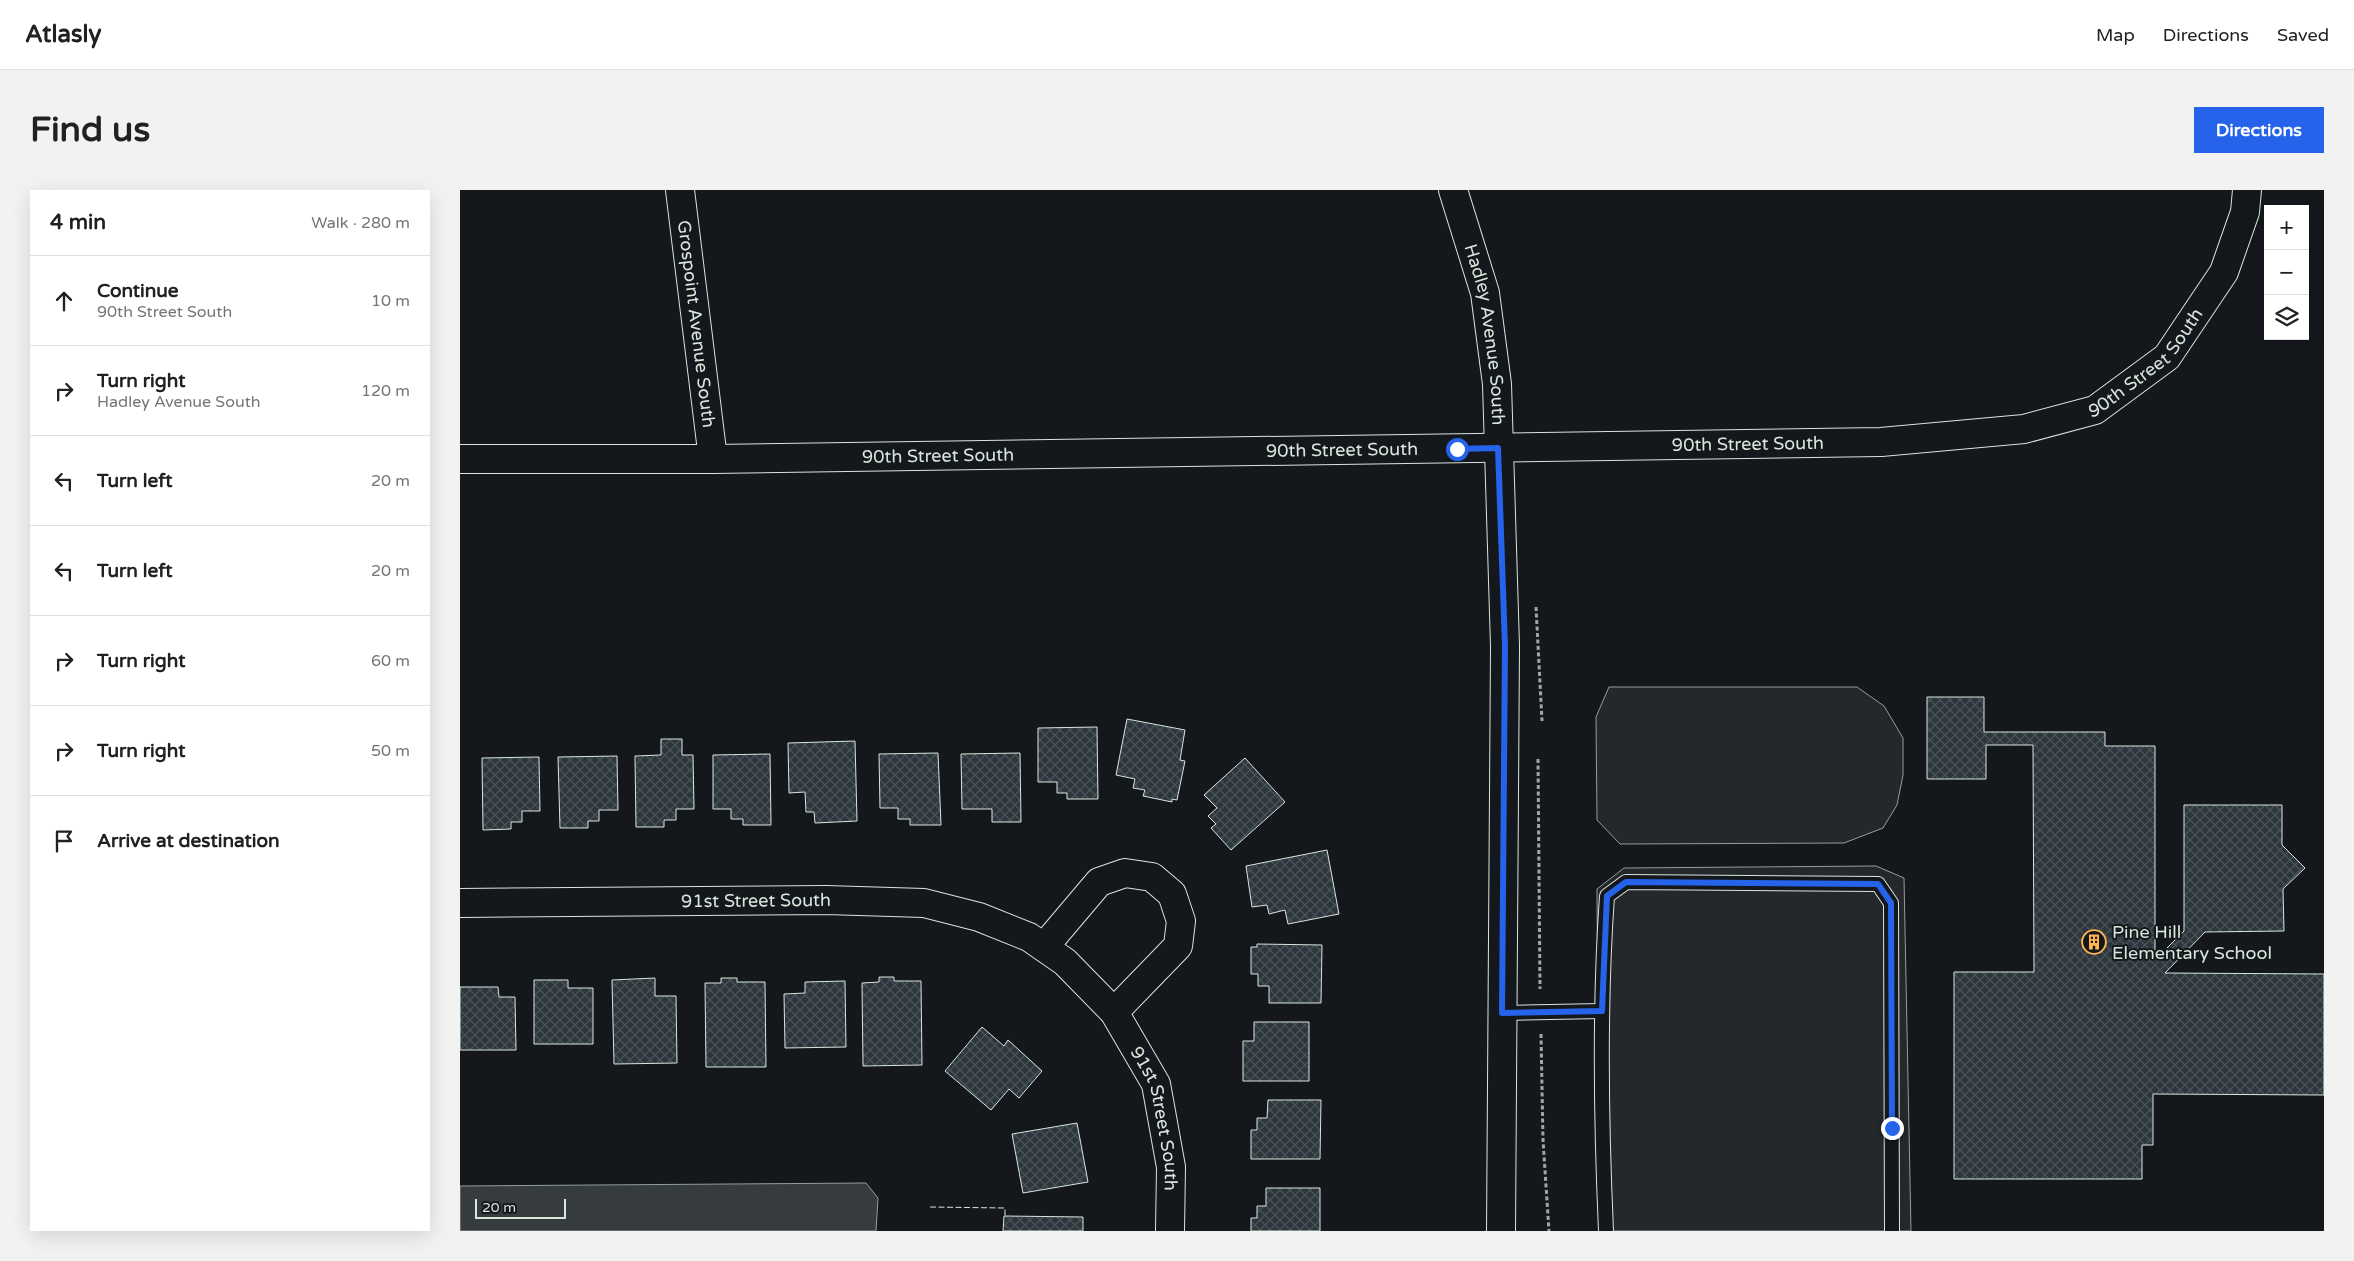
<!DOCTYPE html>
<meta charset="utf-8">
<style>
:root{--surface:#fff;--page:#f2f2f2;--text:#202124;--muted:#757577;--line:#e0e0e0;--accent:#2563eb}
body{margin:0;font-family:"Varela Round",sans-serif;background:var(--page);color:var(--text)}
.controls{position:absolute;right:15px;top:15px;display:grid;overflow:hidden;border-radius:0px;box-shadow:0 5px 20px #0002}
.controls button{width:45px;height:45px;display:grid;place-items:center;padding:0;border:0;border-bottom:1px solid var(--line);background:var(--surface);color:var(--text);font:25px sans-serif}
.scale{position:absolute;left:15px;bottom:12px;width:91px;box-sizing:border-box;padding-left:5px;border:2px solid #d8e6dc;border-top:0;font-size:14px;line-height:18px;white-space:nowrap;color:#d8e6dc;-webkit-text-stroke:4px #14181c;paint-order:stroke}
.stop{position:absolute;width:15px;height:15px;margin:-11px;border:4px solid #2563eb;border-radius:50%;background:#fff}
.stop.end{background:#2563eb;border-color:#fff;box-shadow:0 1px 5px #0008}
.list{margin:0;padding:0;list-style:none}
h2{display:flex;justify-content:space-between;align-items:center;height:65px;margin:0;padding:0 20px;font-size:21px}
h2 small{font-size:16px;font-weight:400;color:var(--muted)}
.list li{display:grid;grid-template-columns:32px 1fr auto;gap:15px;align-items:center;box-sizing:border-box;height:90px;padding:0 20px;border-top:1px solid var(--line)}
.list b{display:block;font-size:19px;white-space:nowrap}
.list p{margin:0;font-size:16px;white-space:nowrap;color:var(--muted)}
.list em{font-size:16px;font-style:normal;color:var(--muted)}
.icon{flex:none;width:28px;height:28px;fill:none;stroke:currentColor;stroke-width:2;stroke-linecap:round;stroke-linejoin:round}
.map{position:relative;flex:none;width:1864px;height:1041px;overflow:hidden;border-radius:0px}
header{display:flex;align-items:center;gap:30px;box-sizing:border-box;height:70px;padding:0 25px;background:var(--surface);border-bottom:1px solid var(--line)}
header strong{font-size:24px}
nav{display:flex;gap:28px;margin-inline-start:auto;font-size:18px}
.intro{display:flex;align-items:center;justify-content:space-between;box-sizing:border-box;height:120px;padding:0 30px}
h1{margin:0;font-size:35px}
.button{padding:12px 22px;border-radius:0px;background:var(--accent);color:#fff;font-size:18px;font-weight:700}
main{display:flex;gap:30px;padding:0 30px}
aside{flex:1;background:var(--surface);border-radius:0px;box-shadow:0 5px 20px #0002}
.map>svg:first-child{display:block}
.parking{fill:#24282b;stroke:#939e99}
.water{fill:#363b3e;stroke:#939e99}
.building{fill:url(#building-cross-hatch);stroke:#d8e6dc}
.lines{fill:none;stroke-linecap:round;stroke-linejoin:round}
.service-casing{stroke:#d8e6dc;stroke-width:16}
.minor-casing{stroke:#d8e6dc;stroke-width:30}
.tertiary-casing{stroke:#d8e6dc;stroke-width:30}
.path{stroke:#9da8a2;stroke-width:3;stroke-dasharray:4 2.5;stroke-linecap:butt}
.service{stroke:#14181c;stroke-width:14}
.minor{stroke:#14181c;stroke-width:28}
.tertiary{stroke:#14181c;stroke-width:28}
.fence{stroke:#d8e6dc;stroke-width:1;stroke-dasharray:6 2.5;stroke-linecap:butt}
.route{stroke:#2563eb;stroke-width:6}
.labels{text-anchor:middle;stroke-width:4;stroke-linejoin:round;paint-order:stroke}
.street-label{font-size:18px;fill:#d8e6dc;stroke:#14181c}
.poi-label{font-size:18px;fill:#d8e6dc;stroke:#14181c;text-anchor:start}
</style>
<header>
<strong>Atlasly</strong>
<nav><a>Map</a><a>Directions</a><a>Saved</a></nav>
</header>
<div class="intro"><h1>Find us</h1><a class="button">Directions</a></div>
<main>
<aside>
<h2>4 min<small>Walk · 280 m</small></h2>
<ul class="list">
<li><svg class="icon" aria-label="ahead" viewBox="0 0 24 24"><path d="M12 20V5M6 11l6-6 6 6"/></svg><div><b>Continue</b><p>90th Street South</p></div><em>10 m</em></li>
<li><svg class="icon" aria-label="right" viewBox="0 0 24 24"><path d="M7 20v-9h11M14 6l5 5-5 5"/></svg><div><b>Turn right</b><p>Hadley Avenue South</p></div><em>120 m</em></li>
<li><svg class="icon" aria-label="left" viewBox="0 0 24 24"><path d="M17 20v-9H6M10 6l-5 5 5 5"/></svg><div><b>Turn left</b></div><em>20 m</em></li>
<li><svg class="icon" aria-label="left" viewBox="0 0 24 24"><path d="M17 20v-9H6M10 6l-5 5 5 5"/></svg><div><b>Turn left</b></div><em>20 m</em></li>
<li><svg class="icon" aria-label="right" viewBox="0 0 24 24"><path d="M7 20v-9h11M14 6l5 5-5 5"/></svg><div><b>Turn right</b></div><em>60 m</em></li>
<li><svg class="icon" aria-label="right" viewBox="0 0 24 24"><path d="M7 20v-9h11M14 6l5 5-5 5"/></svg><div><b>Turn right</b></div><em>50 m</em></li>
<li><svg class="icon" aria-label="arrive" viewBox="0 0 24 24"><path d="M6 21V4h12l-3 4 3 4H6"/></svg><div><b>Arrive at destination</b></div></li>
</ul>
</aside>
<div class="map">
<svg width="1864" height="1041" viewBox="0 0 1864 1041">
<defs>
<pattern id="building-cross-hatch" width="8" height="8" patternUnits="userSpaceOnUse" patternTransform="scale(1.25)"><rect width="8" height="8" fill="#2c363c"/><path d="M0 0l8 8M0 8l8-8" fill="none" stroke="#4a5358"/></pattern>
</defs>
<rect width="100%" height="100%" fill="#14181c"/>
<g class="parking">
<polygon points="1149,497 1397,497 1424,516 1443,548 1443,585 1437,615 1423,638 1384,653 1160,654 1137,630 1136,527"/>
<polygon points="1416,676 1444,688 1451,1041 1139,1041 1137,699 1164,678"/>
</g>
<polygon class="water" points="406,993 418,1008 416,1041 0,1041 0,996"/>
<g class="building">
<polygon points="1467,507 1524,507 1524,542 1645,542 1645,556 1695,556 1695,763 1702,763 1724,741 1724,615 1822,615 1822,655 1845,678 1823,699 1824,741 1745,742 1705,783 1864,784 1864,905 1693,904 1693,955 1682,955 1682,989 1494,989 1494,782 1574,782 1573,555 1526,555 1526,589 1467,589"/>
<polygon points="667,529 725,540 720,570 725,571 717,610 712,609 712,612 683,606 685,600 673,598 675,589 656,585"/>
<polygon points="637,537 638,609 607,609 607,603 597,603 597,592 578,592 578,538"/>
<polygon points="201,549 222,549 222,565 233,565 234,619 216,619 216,630 204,630 204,637 176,637 175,566 201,565"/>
<polygon points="395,551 397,631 355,633 354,622 346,622 345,602 329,603 328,553"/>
<polygon points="478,563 481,635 450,635 450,629 438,629 438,618 420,618 419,564"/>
<polygon points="560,563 561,632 532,632 532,619 502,619 501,564"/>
<polygon points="310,564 311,635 283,635 283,629 271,629 271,619 253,619 253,565"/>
<polygon points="157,566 158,620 139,620 139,631 128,631 128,638 100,638 98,567"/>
<polygon points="79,567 80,621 62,621 62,632 51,632 51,639 23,640 22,568"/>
<polygon points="785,568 825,612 771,660 751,638 756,634 748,626 757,618 744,605"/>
<polygon points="867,660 879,724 828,734 825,720 809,724 807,715 792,717 786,676"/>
<polygon points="797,754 862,755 861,813 809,813 809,796 798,796 798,784 791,784 791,757 797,757"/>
<polygon points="419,787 434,787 434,791 461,791 462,875 403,876 402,793 419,792"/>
<polygon points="195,788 195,806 216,806 217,873 154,874 152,790"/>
<polygon points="261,788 277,788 277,792 305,792 306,877 246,877 245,793 261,793"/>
<polygon points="74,790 108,790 108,798 133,798 133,854 74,854"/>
<polygon points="385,791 386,857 325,858 324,804 345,803 345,792"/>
<polygon points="0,797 38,797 39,807 55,807 56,860 0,860"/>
<polygon points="794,832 849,832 849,891 783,891 783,851 794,851"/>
<polygon points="522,837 544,856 548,850 582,881 559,908 549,899 531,920 485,881"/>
<polygon points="808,910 861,910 860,969 791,969 791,940 797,940 797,928 807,928"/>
<polygon points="617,933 628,992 563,1003 552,944"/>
<polygon points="806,998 860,998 860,1041 791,1041 791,1028 797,1028 797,1016 806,1016"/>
<polygon points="544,1026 623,1027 623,1041 543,1041"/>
</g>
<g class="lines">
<g class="service-casing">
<g id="service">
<polyline points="1042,823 1142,821"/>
<path d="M1146,1041C1141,930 1139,818 1147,706L1166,692L1418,694L1431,713L1432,1041"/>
</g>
</g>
<g class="minor-casing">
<g id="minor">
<path id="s1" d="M220,0L253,269"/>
<path id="s2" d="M0,269H253L1421,252L1564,239L1635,220L1707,167L1764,82L1785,22L1787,0"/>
<path id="s3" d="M0,713L366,710L464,713L519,727L569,747L605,772L654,822L696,894L711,977L710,1041"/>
<polyline points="584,757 639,692 665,683 692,687 712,704 721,731 718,756 654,822"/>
</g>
</g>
<g class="tertiary-casing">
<g id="tertiary">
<path id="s4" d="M993,0L1025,103L1037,194L1045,456L1041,1041"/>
</g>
</g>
<g class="path">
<polyline points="1076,417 1082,531"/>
<polyline points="1078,569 1080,799"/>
<polyline points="1081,844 1083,950 1089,1041"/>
</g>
<use href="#service" class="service"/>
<use href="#minor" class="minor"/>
<use href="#tertiary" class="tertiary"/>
<polyline class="fence" points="470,1017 545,1018 545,1026"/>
</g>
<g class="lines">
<polyline class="route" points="997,259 1038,258 1045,456 1042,823 1142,821 1147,706 1166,692 1418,694 1431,713 1432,938"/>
</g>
<defs>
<g id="building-ring" transform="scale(1.25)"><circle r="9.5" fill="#14181c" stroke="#ffb74d" stroke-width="1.5"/><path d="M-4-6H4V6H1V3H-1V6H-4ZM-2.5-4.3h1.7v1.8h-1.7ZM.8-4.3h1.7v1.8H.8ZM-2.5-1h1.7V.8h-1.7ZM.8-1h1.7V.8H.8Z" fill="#ffb74d"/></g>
</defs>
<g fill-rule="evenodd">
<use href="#building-ring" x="1634" y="752"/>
</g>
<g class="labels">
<g class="street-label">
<text dy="6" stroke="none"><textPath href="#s1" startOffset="135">Grospoint Avenue South</textPath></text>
<text dy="6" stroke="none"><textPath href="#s4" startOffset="149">Hadley Avenue South</textPath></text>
<text dy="6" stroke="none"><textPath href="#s2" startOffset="1708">90th Street South</textPath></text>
<text dy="6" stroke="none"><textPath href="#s2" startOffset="1288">90th Street South</textPath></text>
<text dy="6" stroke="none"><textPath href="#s2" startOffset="882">90th Street South</textPath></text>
<text dy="6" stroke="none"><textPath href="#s2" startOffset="478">90th Street South</textPath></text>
<text dy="6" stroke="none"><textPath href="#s3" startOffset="296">91st Street South</textPath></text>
<text dy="6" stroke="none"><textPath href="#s3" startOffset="805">91st Street South</textPath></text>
</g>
<g class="poi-label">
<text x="1652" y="748">Pine Hill<tspan x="1652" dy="21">Elementary School</tspan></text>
</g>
</g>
</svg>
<div class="controls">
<button>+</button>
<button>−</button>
<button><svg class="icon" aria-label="layers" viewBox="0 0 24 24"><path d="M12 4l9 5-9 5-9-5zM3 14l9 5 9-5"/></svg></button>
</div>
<div class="scale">20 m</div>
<div class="stop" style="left:997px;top:259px"></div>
<div class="stop end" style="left:1432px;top:938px"></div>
</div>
</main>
